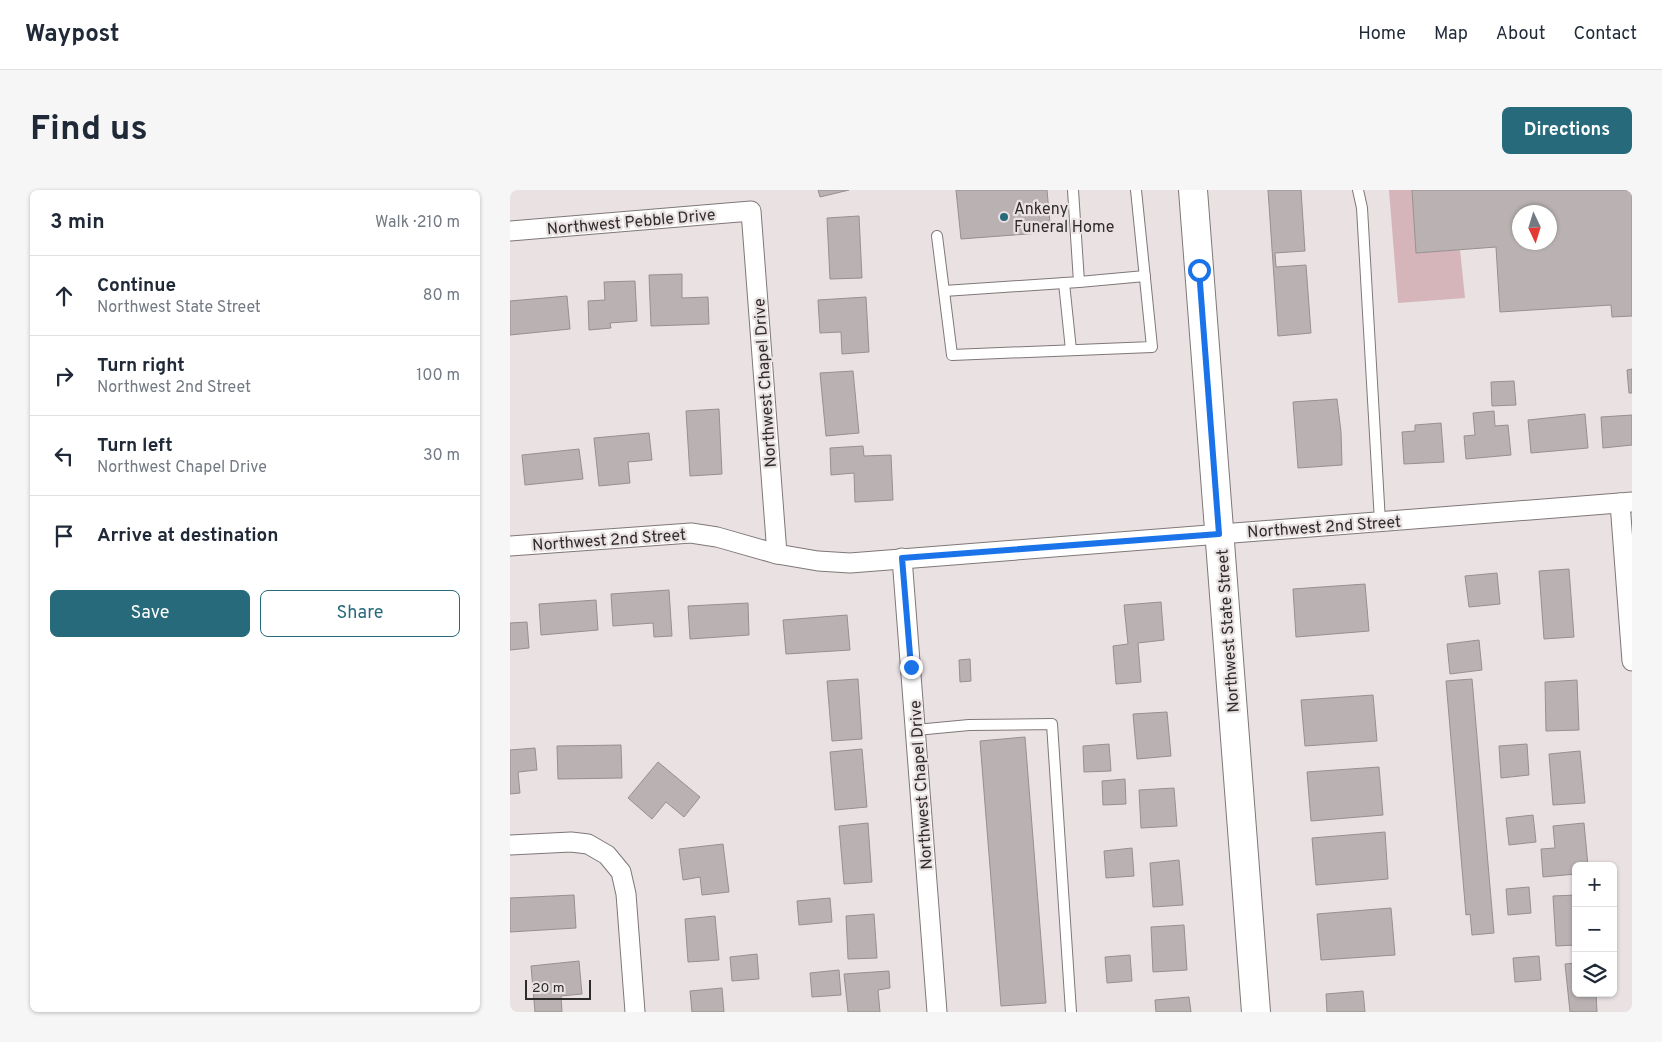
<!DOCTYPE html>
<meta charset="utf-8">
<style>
:root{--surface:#fff;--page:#f6f6f7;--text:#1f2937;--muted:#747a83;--line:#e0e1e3;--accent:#266a7b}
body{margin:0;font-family:Overpass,sans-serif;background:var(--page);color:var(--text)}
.controls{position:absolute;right:15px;bottom:15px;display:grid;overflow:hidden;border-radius:8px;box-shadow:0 1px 4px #0004}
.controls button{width:45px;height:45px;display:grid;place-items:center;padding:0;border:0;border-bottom:1px solid var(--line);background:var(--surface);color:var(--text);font:25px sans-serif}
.compass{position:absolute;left:1002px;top:15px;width:45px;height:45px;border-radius:50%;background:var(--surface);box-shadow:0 1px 4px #0004;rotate:176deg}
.scale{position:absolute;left:15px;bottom:12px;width:66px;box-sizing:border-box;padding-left:5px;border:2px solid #2f2c2c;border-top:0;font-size:14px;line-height:18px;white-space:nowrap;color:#2f2c2c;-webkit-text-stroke:4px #e9e1e2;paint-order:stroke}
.stop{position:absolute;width:15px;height:15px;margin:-11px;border:4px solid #1a73e8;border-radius:50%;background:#fff}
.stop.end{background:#1a73e8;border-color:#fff;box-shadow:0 1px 5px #0008}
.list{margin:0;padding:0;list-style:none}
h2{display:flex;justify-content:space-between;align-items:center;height:65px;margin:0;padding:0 20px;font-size:21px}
h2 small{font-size:16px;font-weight:400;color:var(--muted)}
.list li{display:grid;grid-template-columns:32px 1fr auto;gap:15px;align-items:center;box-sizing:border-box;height:80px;padding:0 20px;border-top:1px solid var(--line)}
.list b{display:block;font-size:19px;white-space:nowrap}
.list p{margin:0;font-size:16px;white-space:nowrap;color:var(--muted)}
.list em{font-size:16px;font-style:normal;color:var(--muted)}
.actions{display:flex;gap:10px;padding:15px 20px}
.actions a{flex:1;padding:11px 0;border:1px solid var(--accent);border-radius:8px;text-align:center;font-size:18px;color:var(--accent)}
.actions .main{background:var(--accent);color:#fff}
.icon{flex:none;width:28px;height:28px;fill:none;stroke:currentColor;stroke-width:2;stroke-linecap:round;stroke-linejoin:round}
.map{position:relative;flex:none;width:1122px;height:822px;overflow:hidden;border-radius:8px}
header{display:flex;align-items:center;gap:30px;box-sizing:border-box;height:70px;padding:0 25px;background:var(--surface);border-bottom:1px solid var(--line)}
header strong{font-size:24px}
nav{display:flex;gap:28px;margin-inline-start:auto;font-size:18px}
.intro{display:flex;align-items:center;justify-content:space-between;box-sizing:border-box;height:120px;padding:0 30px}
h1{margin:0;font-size:35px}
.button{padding:12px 22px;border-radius:8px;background:var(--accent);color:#fff;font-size:18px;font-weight:700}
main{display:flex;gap:30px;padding:0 30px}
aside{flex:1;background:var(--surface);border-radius:8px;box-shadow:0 1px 4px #0004}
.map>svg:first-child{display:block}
.green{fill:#d6b5ba}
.building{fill:#b9b1b2;stroke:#978f90;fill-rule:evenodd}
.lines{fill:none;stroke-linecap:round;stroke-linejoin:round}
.service-casing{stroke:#7f7778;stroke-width:12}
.minor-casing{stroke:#7f7778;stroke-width:21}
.secondary-casing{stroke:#7f7778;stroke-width:30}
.service{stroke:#fff;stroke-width:10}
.minor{stroke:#fff;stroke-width:19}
.secondary{stroke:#fff;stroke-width:28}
.route{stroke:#1a73e8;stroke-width:6}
.poi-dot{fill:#266a7b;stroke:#e9e1e2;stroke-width:2}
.labels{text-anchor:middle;stroke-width:4.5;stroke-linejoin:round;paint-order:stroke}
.poi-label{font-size:16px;fill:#2f2c2c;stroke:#e9e1e2;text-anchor:start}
.street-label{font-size:16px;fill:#2f2c2c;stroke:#e9e1e2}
</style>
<header>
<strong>Waypost</strong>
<nav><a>Home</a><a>Map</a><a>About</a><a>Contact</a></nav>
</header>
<div class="intro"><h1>Find us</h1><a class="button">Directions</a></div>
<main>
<aside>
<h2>3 min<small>Walk · 210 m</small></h2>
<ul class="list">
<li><svg class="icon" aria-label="ahead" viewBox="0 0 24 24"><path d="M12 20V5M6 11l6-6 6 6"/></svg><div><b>Continue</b><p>Northwest State Street</p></div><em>80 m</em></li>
<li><svg class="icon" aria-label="right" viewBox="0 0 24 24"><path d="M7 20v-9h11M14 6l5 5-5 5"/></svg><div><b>Turn right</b><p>Northwest 2nd Street</p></div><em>100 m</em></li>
<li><svg class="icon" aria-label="left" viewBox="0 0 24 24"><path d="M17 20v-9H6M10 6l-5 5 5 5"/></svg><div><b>Turn left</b><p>Northwest Chapel Drive</p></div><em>30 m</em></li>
<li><svg class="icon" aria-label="arrive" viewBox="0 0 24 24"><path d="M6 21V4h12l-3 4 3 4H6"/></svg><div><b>Arrive at destination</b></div></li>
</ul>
<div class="actions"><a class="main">Save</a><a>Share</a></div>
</aside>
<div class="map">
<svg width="1122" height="822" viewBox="0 0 1122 822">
<rect width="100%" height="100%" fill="#e9e1e2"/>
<polygon class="green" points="879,0 902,0 906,63 950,60 955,108 888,113"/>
<g class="building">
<polygon points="308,0 339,0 310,7"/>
<polygon points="446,0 537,0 540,33 530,43 451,49"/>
<polygon points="758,0 791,0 795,61 765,63 766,77 796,75 801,143 768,146"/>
<path d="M902,0H1122V126L1102,127L1101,115L990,122L986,57L906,63ZM1009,22H1040V52H1009Z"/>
<polygon points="349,26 352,88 320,89 317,28"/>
<polygon points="172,84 172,108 198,107 199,134 141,136 139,85"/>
<polygon points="125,91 127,131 100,133 101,138 79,140 78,111 95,110 94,92"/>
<polygon points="57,106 60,139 0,145 0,111"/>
<polygon points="356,107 359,162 332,164 331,142 310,143 308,110"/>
<polygon points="1122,179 1122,203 1119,203 1117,180"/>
<polygon points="343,181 349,243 316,246 310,183"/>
<polygon points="1004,191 1006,215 982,216 981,192"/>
<polygon points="827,209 831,242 832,275 788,278 783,212"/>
<polygon points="209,219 212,284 180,286 176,221"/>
<polygon points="984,221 985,236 998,235 1001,265 956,269 954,246 965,245 963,223"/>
<polygon points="1075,224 1078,258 1021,263 1018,230"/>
<polygon points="1122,225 1122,255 1093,258 1091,227"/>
<polygon points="931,233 934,272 894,274 892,242 905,241 905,235"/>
<polygon points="139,243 142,270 118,272 120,293 89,296 84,248"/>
<polygon points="353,256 354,266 381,265 383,310 345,312 344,283 321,285 320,258"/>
<polygon points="69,259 73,289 15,295 12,265"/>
<polygon points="1059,379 1064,447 1034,449 1029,381"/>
<polygon points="987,383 990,414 959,417 955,386"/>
<polygon points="855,394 859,441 786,447 783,399"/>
<polygon points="159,400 162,446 144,447 143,433 103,436 101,404"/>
<polygon points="86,410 88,440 31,445 29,414"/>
<polygon points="651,412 654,450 628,453 631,492 606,494 603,456 618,454 614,415"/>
<polygon points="238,413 239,445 180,449 178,416"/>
<polygon points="337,425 340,460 276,464 273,430"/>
<polygon points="17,432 19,458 0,460 0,433"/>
<polygon points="969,450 972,480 940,484 937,454"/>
<polygon points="460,469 461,491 450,492 449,470"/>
<polygon points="348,489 352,549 322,551 317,491"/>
<polygon points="962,489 984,743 962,745 960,724 956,725 936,491"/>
<polygon points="1067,490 1069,540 1036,541 1035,492"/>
<polygon points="863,505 867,551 795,556 791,510"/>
<polygon points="657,522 661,566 627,569 623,524"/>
<polygon points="515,547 536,813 491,816 470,551"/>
<polygon points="599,554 601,581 574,582 573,556"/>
<polygon points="1017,554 1019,585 991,588 989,556"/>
<polygon points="111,555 112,588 48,589 47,556"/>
<polygon points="25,558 27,580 8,582 10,603 0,604 0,560"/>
<polygon points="352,559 357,617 325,620 320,562"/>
<polygon points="1070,561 1075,613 1043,615 1039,564"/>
<polygon points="148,572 190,607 174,627 156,612 142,629 118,608"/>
<polygon points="869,577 873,625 801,631 797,582"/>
<polygon points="615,589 616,614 593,615 592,591"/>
<polygon points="664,598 667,636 631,638 629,600"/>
<polygon points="1023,625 1026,652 999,655 996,628"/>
<polygon points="358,633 362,692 334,694 329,636"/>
<polygon points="1074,633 1078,676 1066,676 1066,684 1033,687 1031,659 1045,658 1043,636"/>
<polygon points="875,642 878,689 806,695 802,648"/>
<polygon points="213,654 219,702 192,705 190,687 173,690 169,659"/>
<polygon points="622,658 624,686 596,688 594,661"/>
<polygon points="669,670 673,715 643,717 640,673"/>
<polygon points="1019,697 1021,723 998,725 996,699"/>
<polygon points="64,705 66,738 0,742 0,708"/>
<polygon points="1066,705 1066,755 1046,756 1043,706"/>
<polygon points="320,708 322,732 289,735 287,711"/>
<polygon points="881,718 885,765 811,770 807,724"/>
<polygon points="364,724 367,768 338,769 336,726"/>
<polygon points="205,726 209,770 178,772 175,729"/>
<polygon points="674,735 677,780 643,782 641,737"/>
<polygon points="247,764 249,789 222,791 220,767"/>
<polygon points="620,765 622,791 597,793 595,767"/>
<polygon points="1029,766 1031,790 1005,792 1003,768"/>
<polygon points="69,771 72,804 51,806 52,822 25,822 21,776"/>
<polygon points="1066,773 1066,803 1086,803 1087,822 1060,822 1055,774"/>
<polygon points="329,780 331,805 302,807 300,783"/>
<polygon points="379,781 380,798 368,800 370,822 338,822 334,784"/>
<polygon points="212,798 214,822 182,822 180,801"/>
<polygon points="853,801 855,822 817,822 816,804"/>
<polygon points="679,807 681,822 646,822 645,810"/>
</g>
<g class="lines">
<g class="service-casing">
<g id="service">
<polyline points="848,0 852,18 870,332"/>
<polyline points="427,46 442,165 642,157 626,0"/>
<polyline points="569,92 635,86"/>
<polyline points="554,93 561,160"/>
<polyline points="434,101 569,92 563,0"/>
<polyline points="406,540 459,535 542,534 561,822"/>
</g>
</g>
<g class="minor-casing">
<g id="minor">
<polyline points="0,41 241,21 267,364"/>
<polyline points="1110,313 1122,471"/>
<polyline points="0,356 181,343 207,347 267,364 308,371 340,373 1122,312"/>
<polyline points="392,368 427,822"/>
<polyline points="0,655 61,652 78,654 97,665 111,682 116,704 125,822"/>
</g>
</g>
<g class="secondary-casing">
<polyline id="secondary" points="683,0 746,822"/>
</g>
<use href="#service" class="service"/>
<use href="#minor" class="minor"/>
<use href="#secondary" class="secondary"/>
</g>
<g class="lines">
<polyline class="route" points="401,477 392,368 709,344 689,80"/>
</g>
<circle class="poi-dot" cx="494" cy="27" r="5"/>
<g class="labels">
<g class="poi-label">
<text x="504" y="24">Ankeny<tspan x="504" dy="18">Funeral Home</tspan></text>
</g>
<g class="street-label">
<text transform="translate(121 31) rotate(-5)" y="6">Northwest Pebble Drive</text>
<text transform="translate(254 193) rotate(-94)" y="6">Northwest Chapel Drive</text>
<text transform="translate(814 336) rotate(-4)" y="6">Northwest 2nd Street</text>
<text transform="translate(99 349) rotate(-4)" y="6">Northwest 2nd Street</text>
<text transform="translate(717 441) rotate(-94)" y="6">Northwest State Street</text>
<text transform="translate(410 595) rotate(-94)" y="6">Northwest Chapel Drive</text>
</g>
</g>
</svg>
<div class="controls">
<button>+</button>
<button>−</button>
<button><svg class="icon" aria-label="layers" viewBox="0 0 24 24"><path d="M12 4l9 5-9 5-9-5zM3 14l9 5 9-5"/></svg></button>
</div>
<svg class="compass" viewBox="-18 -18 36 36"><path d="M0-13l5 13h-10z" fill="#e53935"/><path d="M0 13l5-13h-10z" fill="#747a83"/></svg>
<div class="scale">20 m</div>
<div class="stop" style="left:689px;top:80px"></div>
<div class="stop end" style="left:401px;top:477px"></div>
</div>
</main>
